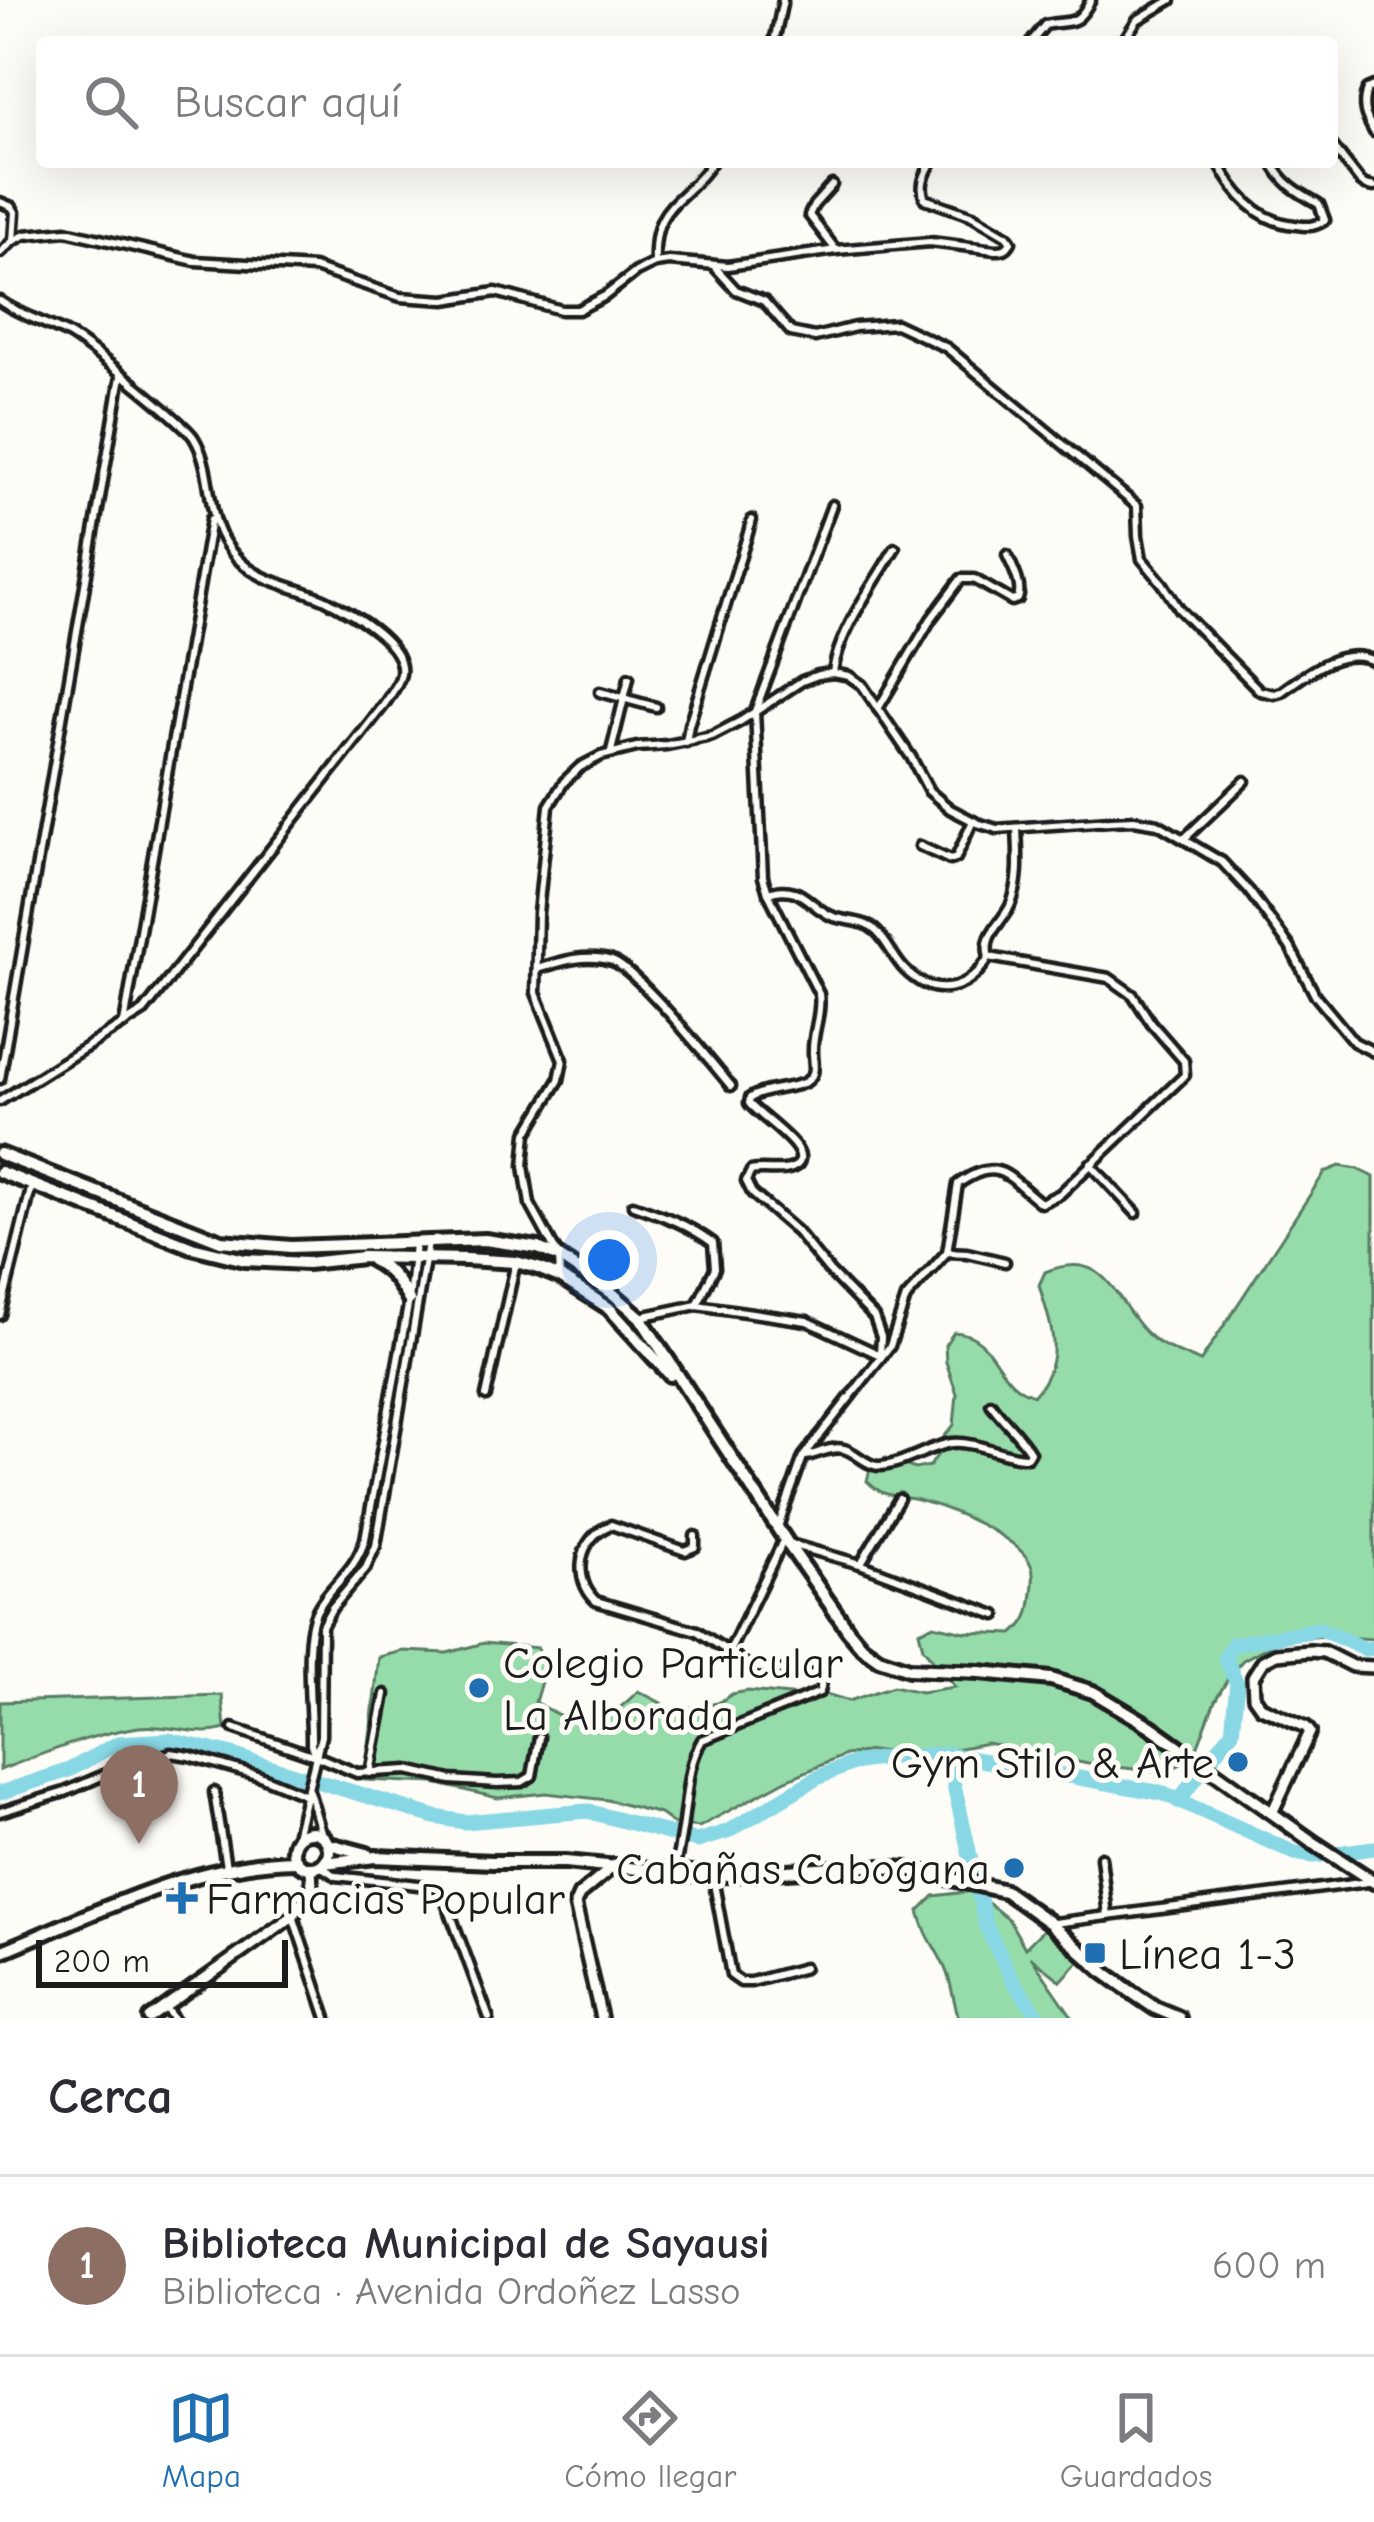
<!DOCTYPE html>
<html lang="es">
<meta charset="utf-8">
<style>
:root{--surface:#fff;--page:#f7f7f7;--text:#2b2b33;--muted:#7c7c81;--line:#e1e1e2;--accent:#1f6fb2}
body{margin:0;font-family:"Comic Neue",sans-serif;background:var(--page);color:var(--text)}
.scale{position:absolute;left:36px;bottom:30px;width:252px;box-sizing:border-box;padding-left:12px;border:6px solid #1c1c1c;border-top:0;font-size:33px;line-height:42px;white-space:nowrap;color:#1c1c1c;-webkit-text-stroke:9px #fdfcf7;paint-order:stroke}
.you{position:absolute;left:609px;top:1260px;width:42px;height:42px;margin:-30px;border:9px solid #fff;border-radius:50%;background:#1a73e8;box-shadow:0 0 0 18px #1a73e833}
.badge{display:grid;place-items:center;width:78px;height:78px;border-radius:50%;background:var(--accent);color:#fff;font-size:39px;font-weight:700}
.pin{position:absolute;translate:-50% -99px;filter:drop-shadow(0 3px 6px #0008)}
.pin::after{content:'';position:absolute;top:63px;width:42px;height:36px;background:inherit;clip-path:polygon(0 0,100% 0,50% 100%)}
.list{margin:0;padding:0;list-style:none}
h2{display:flex;justify-content:space-between;align-items:center;height:156px;margin:0;padding:0 48px;font-size:51px}
h2 small{font-size:39px;font-weight:400;color:var(--muted)}
.list li{display:grid;grid-template-columns:78px 1fr auto;gap:36px;align-items:center;box-sizing:border-box;height:180px;padding:0 48px;border-top:3px solid var(--line)}
.list b{display:block;font-size:45px;white-space:nowrap}
.list p{margin:0;font-size:39px;white-space:nowrap;color:var(--muted)}
.list em{font-size:39px;font-style:normal;color:var(--muted)}
.icon{flex:none;width:66px;height:66px;fill:none;stroke:currentColor;stroke-width:2;stroke-linecap:round;stroke-linejoin:round}
.map{position:relative;flex:none;width:1374px;height:2018px;overflow:hidden}
.search{position:absolute;background:var(--surface);box-shadow:0 12px 48px #0002;left:36px;right:36px;top:36px;height:132px;display:flex;align-items:center;gap:30px;box-sizing:border-box;padding:0 42px;border-radius:12px;color:var(--muted);font-size:45px}
.sheet{height:336px;background:var(--surface)}
nav{display:flex;justify-content:space-around;align-items:center;box-sizing:border-box;height:168px;border-top:3px solid var(--line);background:var(--surface);font-size:33px;color:var(--muted)}
nav a{display:grid;justify-items:center;gap:6px}
nav .on{color:var(--accent)}
.map>svg:first-child{display:block}
.green{fill:#96dcaa;stroke:#597c63;stroke-width:3}
.lines{fill:none;stroke-linecap:round;stroke-linejoin:round}
.river{stroke:#87d7e4;stroke-width:15}
.minor-casing{stroke:#1c1c1c;stroke-width:15}
.tertiary-casing{stroke:#1c1c1c;stroke-width:18}
.primary-casing{stroke:#1c1c1c;stroke-width:20}
.minor{stroke:#fdfcf7;stroke-width:6}
.tertiary{stroke:#fdfcf7;stroke-width:9}
.primary{stroke:#fdfcf7;stroke-width:10}
.poi-dot{fill:#1f6fb2;stroke:#fdfcf7;stroke-width:4.5}
.labels{text-anchor:middle;stroke-width:10;stroke-linejoin:round;paint-order:stroke}
.poi-label{font-size:45px;fill:#1c1c1c;stroke:#fdfcf7;text-anchor:start}
</style>
<div class="map">
<svg width="1374" height="2018" viewBox="0 0 1374 2018">
<rect width="100%" height="100%" fill="#fdfcf7"/>
<filter id="ink" filterUnits="userSpaceOnUse"><feTurbulence type="fractalNoise" baseFrequency=".00833" numOctaves="2"/><feDisplacementMap in="SourceGraphic" scale="24" xChannelSelector="R" yChannelSelector="G"/><feConvolveMatrix kernelMatrix="1 2 1 2 8 2 1 2 1" color-interpolation-filters="sRGB"/></filter>
<g filter="url(#ink)">
<g class="green">
<path d="M1340,1166L1358,1169L1374,1177V1639L1324,1636L1292,1639L1275,1643L1243,1660L1232,1672L1215,1701L1197,1748L1185,1762L1169,1770L1153,1771L1088,1764L987,1743L933,1753L871,1751L845,1755L786,1780L699,1827L674,1824L660,1814L607,1800L546,1793L498,1798L434,1783L365,1780L379,1657L403,1651L447,1653L484,1643L537,1648L545,1668L535,1702C580,1730 601,1729 638,1691L675,1710L718,1703L732,1694L748,1691L810,1697L820,1692L849,1701L893,1686L921,1692L955,1687L923,1648L919,1631L934,1625L965,1632L1013,1634C1028,1622 1030,1612 1032,1593C1033,1584 1035,1574 1031,1565C1020,1537 946,1507 918,1500C896,1495 883,1498 867,1481L871,1465L886,1458L915,1469L930,1466L938,1454L943,1438L954,1425L957,1394L946,1362L945,1345L954,1332C998,1335 993,1384 1034,1395C1066,1358 1051,1327 1039,1285L1045,1272C1113,1244 1115,1312 1156,1341C1169,1350 1186,1355 1200,1362L1325,1172Z"/>
<path d="M222,1695L225,1729C196,1738 168,1723 139,1727C91,1734 45,1753 0,1770V1702Z"/>
<path d="M973,1891L1009,1920L1025,1948L1046,1927L1083,1957L1061,1981L1031,1957L1073,2018H959C953,2001 952,1983 945,1968C935,1945 926,1939 919,1911L934,1896Z"/>
</g>
<g class="lines">
<g class="river">
<polyline points="947,1754 986,1926 1012,1979 1040,2018"/>
<polyline points="1210,1760 1232,1732 1237,1683 1225,1658 1233,1644 1320,1629 1365,1649 1374,1648"/>
<polyline points="0,1793 69,1770 118,1743 169,1740 225,1753 435,1817 465,1822 587,1811 697,1841 727,1832 817,1778 853,1763 891,1757 947,1754 1162,1793 1295,1853 1314,1856 1374,1848"/>
<polyline points="1178,1801 1201,1772"/>
</g>
<g class="minor-casing">
<g id="minor">
<polyline points="774,42 783,0"/>
<path d="M1031,42L1045,25C1071,19 1075,29 1091,0"/>
<polyline points="1123,42 1137,20 1171,0"/>
<path d="M1374,86L1367,89C1361,107 1365,116 1374,132"/>
<polyline points="1332,145 1360,181 1365,185 1374,187"/>
<path d="M1218,162C1233,191 1255,218 1288,224C1304,226 1312,229 1325,220L1319,204C1298,192 1283,184 1272,162"/>
<polyline points="832,185 814,205 809,215 836,250"/>
<polyline points="0,202 12,207 15,212 13,241"/>
<path d="M0,253L13,241L25,235L66,231L195,261L314,268L400,297L445,300L496,292L561,310H578L605,296L636,272L655,263L669,261L728,266L836,250L930,242L995,250C1003,250 1007,250 1011,242L1007,236L973,216L925,199C919,185 925,174 932,162"/>
<path d="M655,263C652,201 684,205 712,162"/>
<path d="M713,265L736,290L764,301L791,332L815,337L855,327L896,324L947,348L1137,506L1138,536L1142,559L1163,584L1179,609L1260,691L1274,694L1281,692C1306,674 1342,645 1374,661"/>
<path d="M0,301C20,315 44,322 66,333C84,342 185,423 194,438C216,474 202,521 236,557C259,583 296,586 326,600C349,612 406,643 401,674C399,685 389,697 383,706L144,1011L0,1101"/>
<path d="M833,673C838,632 874,584 895,548"/>
<polyline points="600,692 656,707"/>
<path d="M878,709L931,619L961,579H974L1012,601L1018,599C1023,586 1013,568 1007,555"/>
<polyline points="686,742 689,725 752,520"/>
<polyline points="611,751 629,678"/>
<polyline points="1184,839 1245,781"/>
<polyline points="920,846 950,860 956,858 973,821"/>
<path d="M768,893C778,890 785,889 795,892C809,898 819,912 834,917C850,922 865,920 877,932C888,943 894,959 905,970C935,1000 969,991 989,957L1109,978L1133,995L1151,1023L1184,1061L1185,1075L1060,1194L1041,1203C1007,1177 1000,1155 958,1184L947,1252"/>
<path d="M989,957C982,936 1001,924 1010,906C1021,882 1018,853 1017,828"/>
<path d="M537,969C562,961 587,953 612,961C637,970 711,1062 731,1086"/>
<polyline points="124,1024 211,519"/>
<polyline points="0,1079 121,376"/>
<polyline points="1090,1164 1136,1213"/>
<path d="M633,1205C662,1215 689,1225 713,1243L715,1268L697,1305"/>
<polyline points="560,1277 559,1257 530,1204 524,1166 527,1133 559,1080 563,1060 536,993 538,913 549,806 564,782 580,767 601,756 637,747 667,745 712,736 741,721 802,681 818,675 833,673 849,676 862,685 911,757 929,791 950,809 977,823 997,829 1110,821 1134,820 1158,824 1222,862 1249,891 1290,947 1315,995 1354,1042 1374,1052"/>
<polyline points="0,1315 32,1185"/>
<path d="M640,1317L697,1305L807,1321L880,1355L881,1337L874,1317L829,1271L797,1232L752,1193L746,1181L751,1171C763,1168 781,1173 792,1168C823,1155 757,1116 749,1103L750,1098C768,1087 796,1089 807,1081C810,1079 812,1076 813,1073C815,1069 813,1058 813,1053C812,1032 822,1015 819,994L768,893L763,877L755,711L832,505"/>
<polyline points="486,1396 516,1262"/>
<path d="M806,1456C818,1454 831,1446 844,1449C856,1452 865,1465 878,1466C899,1467 929,1446 952,1443C978,1441 1002,1457 1027,1457L1030,1452C1020,1435 1003,1421 991,1404"/>
<polyline points="778,1527 803,1457 890,1346 906,1298 947,1252 967,1253 1005,1262"/>
<path d="M695,1536V1547L685,1551L611,1525C578,1537 572,1579 596,1601L697,1631L729,1652"/>
<polyline points="790,1544 860,1564 996,1615"/>
<polyline points="861,1563 899,1499"/>
<polyline points="233,1728 321,1758 357,1773 408,1770 451,1780 497,1783 522,1782 532,1776 539,1737"/>
<path d="M315,1755L311,1745C312,1711 302,1638 317,1610C332,1582 354,1574 365,1539L409,1300L415,1244"/>
<polyline points="370,1773 385,1694"/>
<polyline points="309,1791 322,1835"/>
<polyline points="214,1792 226,1867"/>
<polyline points="0,1812 65,1792 104,1775 171,1753 190,1756 260,1776 306,1795"/>
<polyline points="295,1840 321,1736 322,1626 332,1608 366,1568 376,1546 428,1243"/>
<polyline points="1101,1857 1108,1916"/>
<polyline points="320,1866 336,1876 436,1887 442,1891 489,2018"/>
<path d="M674,1872C678,1853 682,1834 684,1814C688,1787 688,1764 702,1740L820,1692L822,1682L815,1675L750,1667L729,1652L783,1541"/>
<polyline points="713,1878 731,1975 741,1982 751,1982 804,1968"/>
<polyline points="293,1916 327,2018"/>
<polyline points="1054,1923 1368,1882"/>
<polyline points="165,2008 173,2018"/>
</g>
</g>
<g class="tertiary-casing">
<g id="tertiary">
<polyline points="1272,1813 1310,1732 1306,1727 1261,1707 1254,1697 1253,1677 1263,1661 1276,1654 1310,1651 1324,1652 1352,1666 1374,1667"/>
<polyline points="149,2018 293,1916 312,1887 311,1868"/>
<polyline points="601,2018 575,1904 579,1895 615,1865"/>
</g>
</g>
<g class="primary-casing">
<g id="primary">
<polyline points="0,1154 221,1241 291,1247 485,1240 538,1248 559,1257 612,1293 640,1317 788,1544 848,1630 862,1647 879,1659 909,1669 980,1672 1051,1679 1093,1692 1150,1726 1314,1843 1374,1882"/>
<polyline points="0,1172 192,1247 245,1260 307,1263 363,1257 466,1259 516,1262 538,1268 560,1277 609,1308 670,1375"/>
<path d="M372,1260C390,1269 399,1282 409,1300"/>
<circle cx="311" cy="1850" r="18"/>
<polyline points="329,1844 367,1854"/>
<polyline points="324,1863 376,1857 493,1862 565,1862 712,1876 863,1866 907,1869 1005,1891 1050,1923 1105,1973 1130,1991 1155,2008 1179,2018"/>
<path d="M0,1952C94,1914 193,1862 296,1861"/>
</g>
</g>
<use href="#minor" class="minor"/>
<use href="#tertiary" class="tertiary"/>
<use href="#primary" class="primary"/>
</g>
</g>
<g class="poi-dot">
<circle cx="479" cy="1688" r="12"/>
<circle cx="1238" cy="1762" r="12"/>
<circle cx="1014" cy="1868" r="12"/>
<path d="M176 1880h12v12h12v12h-12v12h-12v-12h-12v-12h12z"/>
<rect x="1083" y="1941" width="24" height="24" rx="6"/>
</g>
<g class="labels">
<g class="poi-label">
<text x="503" y="1678">Colegio Particular<tspan x="503" dy="52">La Alborada</tspan></text>
<text x="1214" y="1778" text-anchor="end">Gym Stilo &amp; Arte</text>
<text x="990" y="1884" text-anchor="end">Cabañas Cabogana</text>
<text x="206" y="1914">Farmacias Popular</text>
<text x="1119" y="1969">Línea 1-3</text>
</g>
</g>
</svg>
<div class="scale">200 m</div>
<div class="you"></div>
<div class="pin badge" style="left:139px;top:1844px;background:#8d6e63">1</div>
<div class="search"><svg class="icon" aria-label="search" viewBox="0 0 24 24"><circle cx="10" cy="10" r="6"/><path d="M15 15l6 6"/></svg>Buscar aquí</div>
</div>
<section class="sheet">
<h2>Cerca<small></small></h2>
<ul class="list">
<li><span class="badge" style="background:#8d6e63">1</span><div><b>Biblioteca Municipal de Sayausi</b><p>Biblioteca · Avenida Ordoñez Lasso</p></div><em>600 m</em></li>
</ul>
</section>
<nav>
<a class="on"><svg class="icon" aria-label="map" viewBox="0 0 24 24"><path d="M3 6l6-2 6 2 6-2v14l-6 2-6-2-6 2zM9 4v14M15 6v14"/></svg>Mapa</a>
<a><svg class="icon" aria-label="directions" viewBox="0 0 24 24"><path d="M12 3l9 9-9 9-9-9zM9 14v-3h6M13 9l2 2-2 2"/></svg>Cómo llegar</a>
<a><svg class="icon" aria-label="saved" viewBox="0 0 24 24"><path d="M7 4h10v16l-5-4-5 4z"/></svg>Guardados</a>
</nav>
